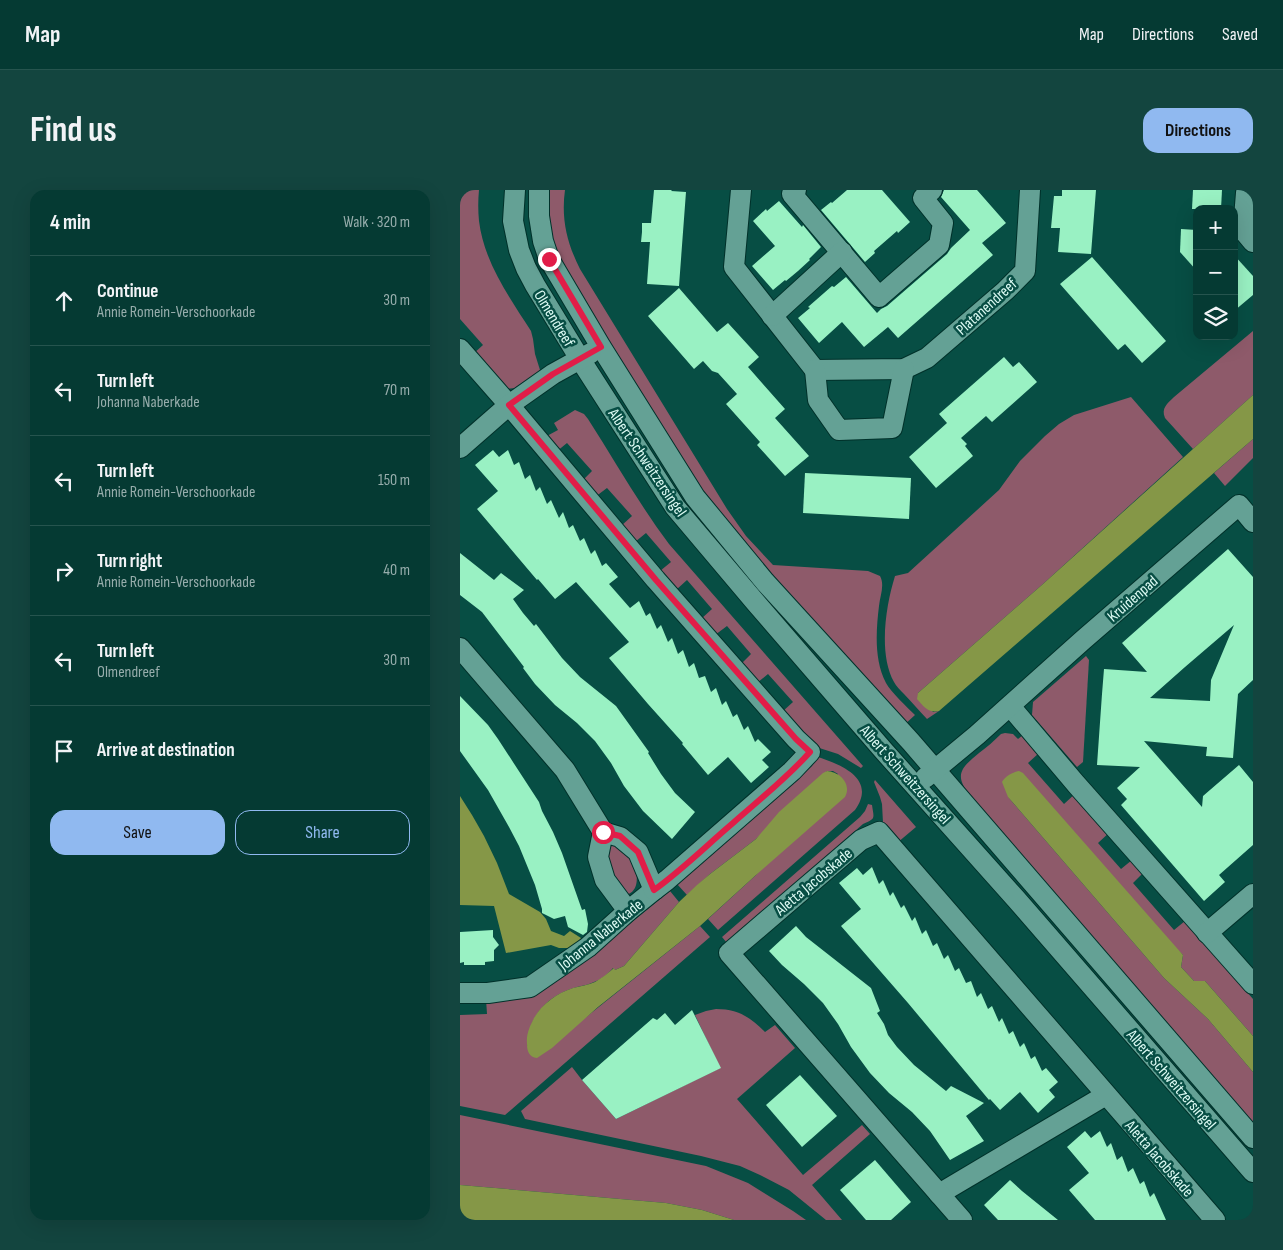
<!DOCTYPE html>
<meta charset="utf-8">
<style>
:root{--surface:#053a33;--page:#13453f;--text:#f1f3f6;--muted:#97adac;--line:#26544e;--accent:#90b9f0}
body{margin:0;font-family:"Sofia Sans Condensed",sans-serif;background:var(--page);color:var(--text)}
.controls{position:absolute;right:15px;top:15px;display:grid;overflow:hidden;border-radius:10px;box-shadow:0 5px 20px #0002}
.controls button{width:45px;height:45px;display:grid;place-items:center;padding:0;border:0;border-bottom:1px solid var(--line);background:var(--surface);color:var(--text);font:25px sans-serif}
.stop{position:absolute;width:15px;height:15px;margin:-11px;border:4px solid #e11d48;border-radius:50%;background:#fff}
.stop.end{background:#e11d48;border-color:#fff;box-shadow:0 1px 5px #0008}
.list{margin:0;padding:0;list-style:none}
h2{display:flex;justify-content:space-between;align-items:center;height:65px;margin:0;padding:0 20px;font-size:21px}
h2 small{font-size:16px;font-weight:400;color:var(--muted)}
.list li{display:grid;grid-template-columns:32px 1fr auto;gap:15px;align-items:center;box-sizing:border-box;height:90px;padding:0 20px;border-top:1px solid var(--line)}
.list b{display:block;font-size:19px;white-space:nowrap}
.list p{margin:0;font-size:16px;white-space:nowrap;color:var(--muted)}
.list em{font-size:16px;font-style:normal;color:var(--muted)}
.actions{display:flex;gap:10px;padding:15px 20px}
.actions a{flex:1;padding:11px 0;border:1px solid var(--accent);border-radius:15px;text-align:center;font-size:18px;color:var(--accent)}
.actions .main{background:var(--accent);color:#111}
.icon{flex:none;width:28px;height:28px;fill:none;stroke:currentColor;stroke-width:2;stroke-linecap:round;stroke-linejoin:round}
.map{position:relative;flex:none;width:793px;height:1030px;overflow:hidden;border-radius:15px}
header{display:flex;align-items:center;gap:30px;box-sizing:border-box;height:70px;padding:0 25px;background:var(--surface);border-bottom:1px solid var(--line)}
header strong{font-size:24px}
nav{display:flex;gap:28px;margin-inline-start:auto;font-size:18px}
.intro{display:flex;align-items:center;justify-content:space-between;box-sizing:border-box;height:120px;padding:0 30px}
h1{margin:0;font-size:35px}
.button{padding:12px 22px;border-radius:15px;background:var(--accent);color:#111;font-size:18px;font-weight:700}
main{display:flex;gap:30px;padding:0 30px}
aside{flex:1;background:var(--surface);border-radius:15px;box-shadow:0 5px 20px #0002}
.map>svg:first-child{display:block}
.green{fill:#8e5a6a}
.water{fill:#859747}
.building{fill:#99f1c3;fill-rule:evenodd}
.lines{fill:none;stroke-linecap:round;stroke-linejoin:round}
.minor-casing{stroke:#00312a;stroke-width:22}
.minor{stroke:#64a195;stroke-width:20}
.route{stroke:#e11d48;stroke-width:6}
.labels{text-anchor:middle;stroke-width:5;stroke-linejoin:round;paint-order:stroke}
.street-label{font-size:16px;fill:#ddfbf4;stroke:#074e44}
</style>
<header>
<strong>Map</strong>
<nav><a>Map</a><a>Directions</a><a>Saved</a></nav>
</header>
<div class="intro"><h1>Find us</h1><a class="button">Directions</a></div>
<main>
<aside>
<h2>4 min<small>Walk · 320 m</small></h2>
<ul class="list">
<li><svg class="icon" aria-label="ahead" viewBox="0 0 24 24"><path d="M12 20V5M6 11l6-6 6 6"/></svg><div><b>Continue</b><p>Annie Romein-Verschoorkade</p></div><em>30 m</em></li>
<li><svg class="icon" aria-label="left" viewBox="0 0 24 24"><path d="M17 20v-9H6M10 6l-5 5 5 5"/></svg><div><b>Turn left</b><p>Johanna Naberkade</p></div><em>70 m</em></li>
<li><svg class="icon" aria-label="left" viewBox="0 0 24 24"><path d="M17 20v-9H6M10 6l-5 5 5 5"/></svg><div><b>Turn left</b><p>Annie Romein-Verschoorkade</p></div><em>150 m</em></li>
<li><svg class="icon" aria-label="right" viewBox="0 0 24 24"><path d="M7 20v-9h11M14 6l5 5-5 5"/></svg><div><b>Turn right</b><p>Annie Romein-Verschoorkade</p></div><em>40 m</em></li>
<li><svg class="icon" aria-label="left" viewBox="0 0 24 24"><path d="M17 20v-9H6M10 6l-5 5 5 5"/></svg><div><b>Turn left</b><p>Olmendreef</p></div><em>30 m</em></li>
<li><svg class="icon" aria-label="arrive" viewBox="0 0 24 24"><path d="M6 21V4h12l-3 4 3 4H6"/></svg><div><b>Arrive at destination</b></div></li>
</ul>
<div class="actions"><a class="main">Save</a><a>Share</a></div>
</aside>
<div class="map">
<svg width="793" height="1030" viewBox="0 0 793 1030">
<rect width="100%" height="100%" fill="#074e44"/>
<g class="green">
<path d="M0,0H19C18,10 18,21 19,31C24,72 49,107 71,141L73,149L75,164L80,180L79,182L55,198L45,199L12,165L23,155L0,129Z"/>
<path d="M87,0H105C101,29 107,53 120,79L267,319L286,346L313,375L408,381L420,386C425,395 420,406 419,416C416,441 414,470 426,493C431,502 447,517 455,525L443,536L244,306L102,81L89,46Z"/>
<path d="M793,141V205L733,259L705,228C701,218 707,214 714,207Z"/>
<path d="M671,207L723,267L583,394L458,503L473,522L479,521L467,529C459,521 452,512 444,504C440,500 436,496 434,492C418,463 426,415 435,386L448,383L539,300L560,271L585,246L599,234L614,225Z"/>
<path d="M115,220L124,224L128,229C155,271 179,314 209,354L403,576L401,578L378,564L350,555L322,522L333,512L308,484L297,493L281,474L291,464L267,436L255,445L241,429L252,419L227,390L216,400L200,381L211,372L186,343L175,352L161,336L172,326L147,298L135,307L122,291L132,281L107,253L96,262L85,247L98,240L94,233Z"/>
<polygon points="793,249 793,268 765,296 754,283"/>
<polygon points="626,466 629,470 623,572 617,577 572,525 573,512"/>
<path d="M545,543L553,544L558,549L563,545L579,563L568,573L604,614L617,602L651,641L638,653L661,679L672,670L683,683L673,693L714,740L725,731L793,809V846L745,791H734L721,777L723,765L548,607L704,788L748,829L793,882V938L506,609L510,605C493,585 502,577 519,563C527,557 534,551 541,544Z"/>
<path d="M358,567C382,575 417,589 395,620L258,740L248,729L296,685L378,584L373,581H367L296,649L250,684L227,705L217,694L352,576L355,569Z"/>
<polygon points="415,590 456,637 437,653 423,633 422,614 420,607 414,592"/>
<path d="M408,614L412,615C414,629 416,628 403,634L267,753L262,747L400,627L405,621Z"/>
<path d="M153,654L164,658C168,665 175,673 176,681C178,691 177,702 166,705C163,700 148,682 147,678C145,671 149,658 153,654Z"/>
<path d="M210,701L219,712L164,776L155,780L153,778C148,784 142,789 134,792C126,796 117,796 108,800C84,809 68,830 67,856L125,828L240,736L250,747L45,925L0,916V825L27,824L26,809L135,762L166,737Z"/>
<path d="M256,819C278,819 290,827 305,842L315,835L335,858L277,909L343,985L402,935L410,944L352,995L382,1030H366L329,1000L300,985L280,976L241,966L65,929L61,921L112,877L122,890L156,929L260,878L235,825L246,821Z"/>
<polygon points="0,925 246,976 288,993 333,1021 346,1030 274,1030 242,1020 206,1013 0,995"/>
</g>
<g class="water">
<path d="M793,205V249L479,521C468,523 464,517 457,509L458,503L583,394Z"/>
<path d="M367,581C380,582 392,594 385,607L296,685L240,736L138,817L92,858L77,868C69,867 67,861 67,854C66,844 70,836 74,828C82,814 97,803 113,798C120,796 128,795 135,792C142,788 148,783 154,778L155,780L164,776L219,712L237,695L250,684L296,649L319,622L363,583Z"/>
<path d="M559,581L563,583L723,765L721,777L734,791H745L793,846V882L748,829L704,788L548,607L542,592C545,586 553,582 559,581Z"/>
<polygon points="0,606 12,625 24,646 37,673 49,704 80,722 86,729 91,741 104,746 110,741 121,748 115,755 109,758 99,758 91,755 46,763 34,716 0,715"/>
<polygon points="0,995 206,1013 242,1020 274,1030 0,1030"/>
</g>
<g class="building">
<polygon points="194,0 212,0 211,1 226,2 219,96 187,94 190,52 181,52 182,42 182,33 191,33"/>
<polygon points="387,0 422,0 450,32 438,43 437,41 414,61 415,63 405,72 361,20 371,12 372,13"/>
<polygon points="484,0 517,0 546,33 522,53 533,65 438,148 428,137 404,157 382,132 359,153 338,128 350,118 348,117 372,96 374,97 386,87 417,123 421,119 427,116 487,64 491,58 510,40 481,7"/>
<polygon points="602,0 636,0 631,64 598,62 600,38 591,38 594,6 602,6"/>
<polygon points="733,0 762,0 761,19 732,19"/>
<polygon points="319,11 342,37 343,35 361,57 349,69 350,70 338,81 326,91 325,90 313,100 292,76 315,56 293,31 306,19 307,21"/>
<polygon points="721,39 737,40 737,81 720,62"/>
<polygon points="774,65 793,86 793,105 774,121"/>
<polygon points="632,67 706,151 682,173 665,154 658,160 600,94"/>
<polygon points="219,98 257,142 268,133 299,167 288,177 325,219 315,228 349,266 325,286 297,255 300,252 266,214 277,204 258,183 252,181 243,171 234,179 188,126"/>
<polygon points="544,167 553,177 559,172 577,192 532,232 526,226 501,248 507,254 505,256 513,266 476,298 449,267 487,233 479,224"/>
<polygon points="33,260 39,267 48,260 54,275 59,272 65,289 70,285 76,301 80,297 87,314 91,310 99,328 103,322 109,338 113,335 120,351 124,348 131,364 135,360 142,376 146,373 158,387 149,394 170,418 179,411 186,426 190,423 197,439 201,435 208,452 212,448 218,464 223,460 229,477 234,473 239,488 245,486 251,502 256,498 262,515 266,511 273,527 277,524 284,540 288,536 295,552 298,549 311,562 302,570 309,577 291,593 268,567 248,585 222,554 223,553 188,514 149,468 169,452 116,392 95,409 78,389 77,390 17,319 38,301 15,275"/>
<polygon points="345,283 451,288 449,329 343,323"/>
<path d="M768,359L793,387V490L778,504L773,568L746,566L747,557L684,551L742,617L743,606L779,575L793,592V655L759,685L765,692L744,711L661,615L667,609L657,598L680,577L637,575L642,504L644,479L687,482L662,453ZM774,435L751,490L750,511L690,508L725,477Z"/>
<polygon points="0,363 34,390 41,383 64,400 53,409 63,423 74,436 76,434 102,468 120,487 156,516 189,562 188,563 201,584 215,603 235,622 212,649 183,621 164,596 151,573 135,551 117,533 95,515 75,494 63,478 64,477 22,422 0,405"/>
<polygon points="0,506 28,535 38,549 79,612 82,621 93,642 102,663 122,720 125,719 128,734 127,742 123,745 108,737 105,726 94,729 82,723 82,719 75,695 59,656 49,637 28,600 0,561"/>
<polygon points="412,677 419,694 423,690 430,706 433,702 441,718 444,715 452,731 455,727 462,744 466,740 473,756 477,753 484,769 488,765 495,781 499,778 506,793 511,791 517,807 521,803 528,819 532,816 539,832 542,828 549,844 553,841 560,857 564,853 571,869 575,866 582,881 586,878 598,892 589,900 595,907 578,923 560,902 540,920 530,909 529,910 448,813 381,736 401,719 379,693 397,678 403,685"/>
<polygon points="336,736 346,747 411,798 420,821 417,823 424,834 428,845 437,857 454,875 486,901 491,896 524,913 506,926 524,951 490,970 470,941 452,922 429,903 410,883 391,857 378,834 363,813 344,794 322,775 309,761"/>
<polygon points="33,740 33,747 39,755 34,760 34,771 25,772 25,775 4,775 4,772 0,773 0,742"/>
<polygon points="232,820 261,878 156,929 122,890 193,828 197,830 205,823 215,835"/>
<polygon points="340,885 377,926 342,957 306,915"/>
<polygon points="625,941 631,948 640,941 647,957 651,953 657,970 662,966 668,982 673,978 680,994 684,991 690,1007 694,1003 706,1030 635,1030 609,1000 629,983 607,957"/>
<polygon points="415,970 451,1012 431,1030 406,1030 380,1000"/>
<polygon points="550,990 562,1001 598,1030 538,1030 524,1015"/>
</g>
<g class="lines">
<g class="minor-casing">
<g id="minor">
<polyline points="55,0 53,31 59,60 66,78 75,95 120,169 215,317 296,413 423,560 556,709 793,982"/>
<polyline points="79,0 79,26 83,51 89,69 141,157 235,307 305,392 451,552 793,948"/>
<polyline points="281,0 274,77 355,180 444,179 467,168 545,101 565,81 570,0"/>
<polyline points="336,0 332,4 419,107 479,55 483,33 463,8 472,0"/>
<polyline points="790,0 786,3 783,40 793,52"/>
<polyline points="312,126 382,62"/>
<polyline points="0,159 49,215 196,390 336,549 350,562 332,581 207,690 194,700 168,721 128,757 70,797 28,803 0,803"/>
<polyline points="355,180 358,210 379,240 432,238 444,179"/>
<polyline points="0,258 49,215 93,184 131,163"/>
<polyline points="0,458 105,580 143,642 160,647 178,662 194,700"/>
<polyline points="550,516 616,594 793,794"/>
<polyline points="465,588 517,545 623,450 779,315 793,332"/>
<polyline points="143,642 138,667 145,690 168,721"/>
<polyline points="747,743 793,704"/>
<polyline points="479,1004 646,905"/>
<polyline points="502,1030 269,763 401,650 419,642 755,1030"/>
</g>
</g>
<use href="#minor" class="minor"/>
</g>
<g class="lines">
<path class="route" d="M89,69L141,157L93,184L49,215L196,390L336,549L350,562C327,588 299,610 273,633C247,655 222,680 194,700L178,662L160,646L143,642"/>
</g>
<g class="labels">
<g class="street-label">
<text transform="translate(526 116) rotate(-42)" y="6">Platanendreef</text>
<text transform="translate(95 128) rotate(59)" y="6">Olmendreef</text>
<text transform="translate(188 272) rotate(56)" y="6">Albert Schweitzersingel</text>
<text transform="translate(672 408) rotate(-41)" y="6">Kruidenpad</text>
<text transform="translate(446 584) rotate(48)" y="6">Albert Schweitzersingel</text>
<text transform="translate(353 691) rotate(-40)" y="6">Aletta Jacobskade</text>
<text transform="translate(140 744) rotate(-39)" y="6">Johanna Naberkade</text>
<text transform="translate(712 889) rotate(49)" y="6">Albert Schweitzersingel</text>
<text transform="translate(700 968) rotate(49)" y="6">Aletta Jacobskade</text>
</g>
</g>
</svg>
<div class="controls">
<button>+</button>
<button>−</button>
<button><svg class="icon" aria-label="layers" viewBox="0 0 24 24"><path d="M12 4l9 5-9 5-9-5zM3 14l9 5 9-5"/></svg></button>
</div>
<div class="stop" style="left:143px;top:642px"></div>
<div class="stop end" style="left:89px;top:69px"></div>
</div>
</main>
